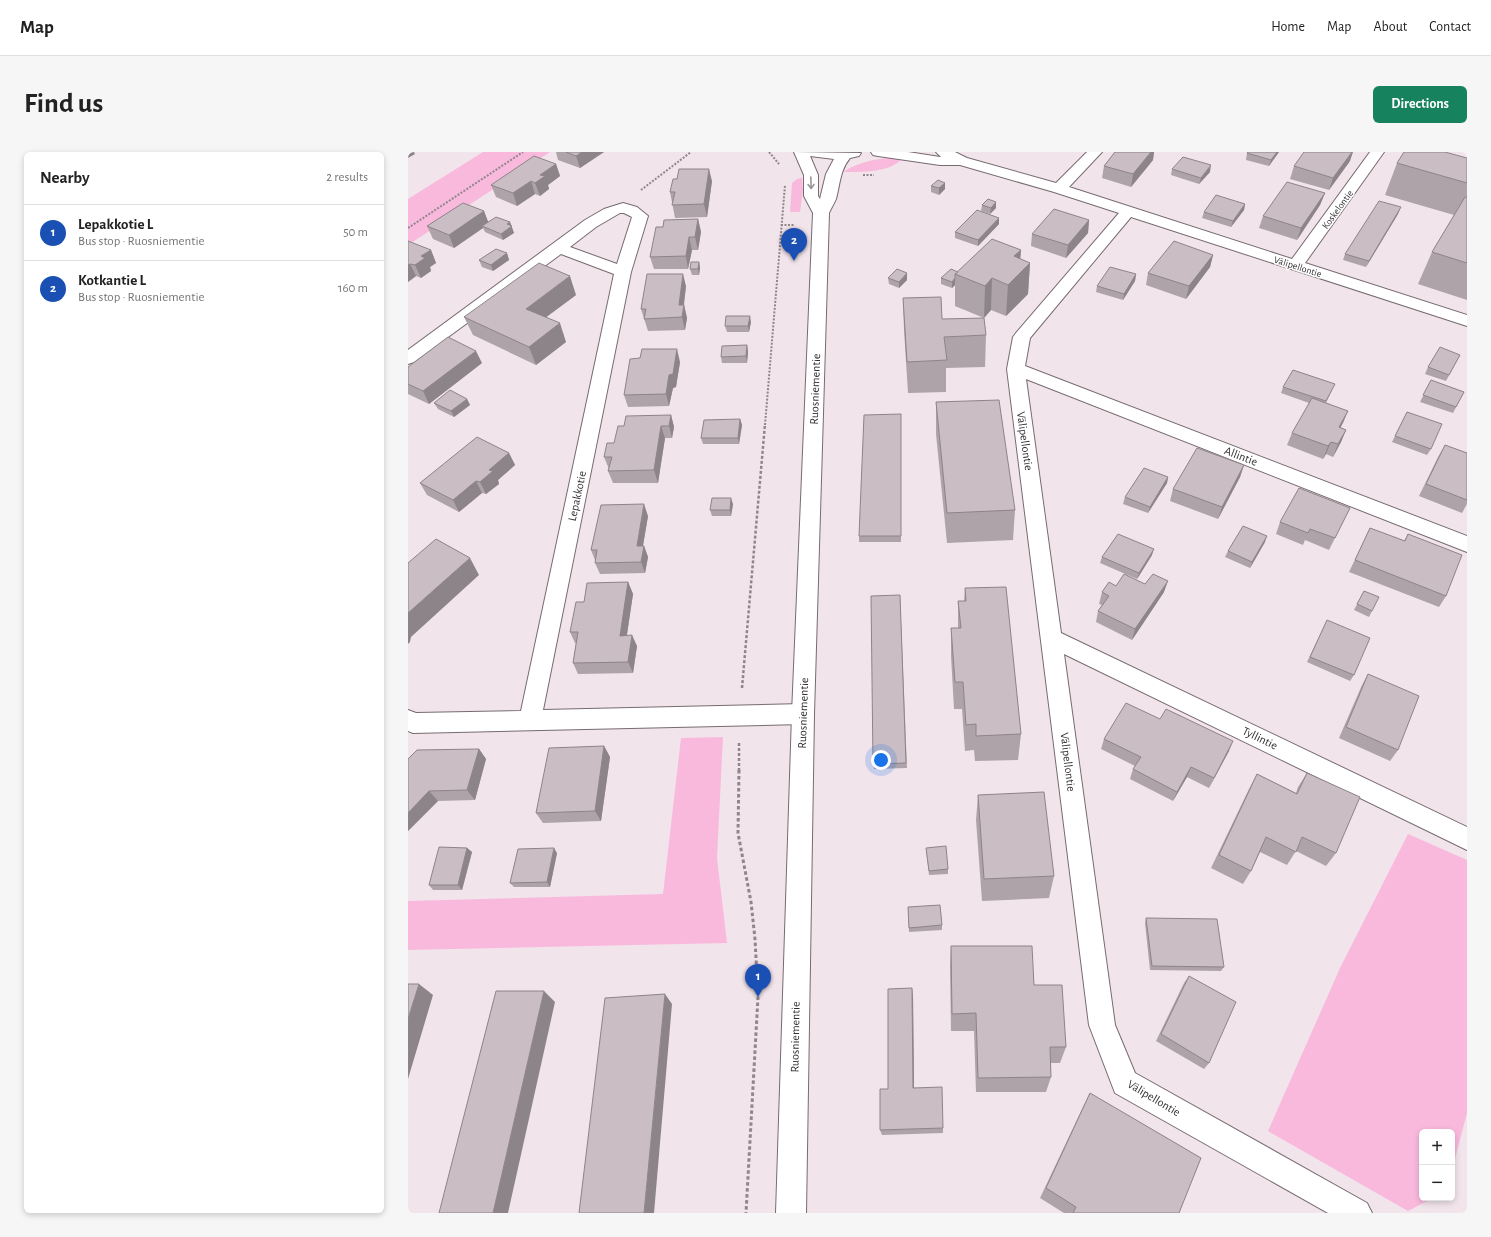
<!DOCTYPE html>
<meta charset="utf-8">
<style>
:root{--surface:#fff;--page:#f6f6f6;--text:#222;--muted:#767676;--line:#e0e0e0;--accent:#17825e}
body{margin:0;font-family:"Alegreya Sans",sans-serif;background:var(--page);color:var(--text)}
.controls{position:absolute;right:12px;bottom:12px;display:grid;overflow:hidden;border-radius:6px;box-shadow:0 2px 6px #0003}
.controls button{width:36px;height:36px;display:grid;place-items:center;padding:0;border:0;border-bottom:1px solid var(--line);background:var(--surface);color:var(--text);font:20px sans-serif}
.you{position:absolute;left:473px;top:608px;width:14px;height:14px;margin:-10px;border:3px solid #fff;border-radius:50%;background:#1a73e8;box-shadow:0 0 0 6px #1a73e833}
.badge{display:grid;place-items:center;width:26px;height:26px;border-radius:50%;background:var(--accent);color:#fff;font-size:13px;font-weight:700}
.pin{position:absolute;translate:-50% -33px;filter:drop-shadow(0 1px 2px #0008)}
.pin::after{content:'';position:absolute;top:21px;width:14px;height:12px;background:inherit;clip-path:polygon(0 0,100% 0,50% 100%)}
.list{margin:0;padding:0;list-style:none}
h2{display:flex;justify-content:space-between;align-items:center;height:52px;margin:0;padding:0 16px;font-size:17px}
h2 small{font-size:13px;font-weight:400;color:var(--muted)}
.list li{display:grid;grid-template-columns:26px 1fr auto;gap:12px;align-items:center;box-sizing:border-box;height:56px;padding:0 16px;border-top:1px solid var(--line)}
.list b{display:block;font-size:15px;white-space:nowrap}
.list p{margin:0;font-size:13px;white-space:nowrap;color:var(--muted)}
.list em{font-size:13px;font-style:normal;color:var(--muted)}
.map{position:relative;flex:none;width:1059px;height:1061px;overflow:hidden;border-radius:6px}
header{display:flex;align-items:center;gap:24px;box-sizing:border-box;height:56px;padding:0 20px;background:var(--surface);border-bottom:1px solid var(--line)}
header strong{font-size:19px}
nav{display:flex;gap:22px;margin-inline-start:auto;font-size:14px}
.intro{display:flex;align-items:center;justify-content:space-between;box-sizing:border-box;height:96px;padding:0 24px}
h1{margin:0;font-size:28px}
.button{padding:10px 18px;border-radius:6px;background:var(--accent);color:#fff;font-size:14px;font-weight:700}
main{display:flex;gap:24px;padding:0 24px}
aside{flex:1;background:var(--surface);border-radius:6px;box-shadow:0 2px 6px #0003}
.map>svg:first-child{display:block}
.green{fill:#f9b9dd}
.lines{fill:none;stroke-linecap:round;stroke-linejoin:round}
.minor-casing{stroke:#766b71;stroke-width:2}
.secondary-casing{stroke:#766b71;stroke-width:2}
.path-far2{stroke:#8f868b;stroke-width:2;stroke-dasharray:2 1.5;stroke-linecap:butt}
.path-far1{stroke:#8f868b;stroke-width:2.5;stroke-dasharray:3 2;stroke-linecap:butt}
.path{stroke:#8f868b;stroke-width:3;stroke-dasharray:3.5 2.5;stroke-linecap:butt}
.minor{fill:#fff;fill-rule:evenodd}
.secondary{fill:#fff;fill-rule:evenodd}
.wall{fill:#aea3a9}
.shaded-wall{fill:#8d8489}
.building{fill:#cabdc4;stroke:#8d8489}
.oneway{stroke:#989698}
.labels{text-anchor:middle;stroke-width:3;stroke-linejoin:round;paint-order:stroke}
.far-street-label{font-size:10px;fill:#322d30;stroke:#fff}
.street-label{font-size:12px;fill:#322d30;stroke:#fff}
</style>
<header>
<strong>Map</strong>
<nav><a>Home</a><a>Map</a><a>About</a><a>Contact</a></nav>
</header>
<div class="intro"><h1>Find us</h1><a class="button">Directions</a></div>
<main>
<aside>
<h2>Nearby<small>2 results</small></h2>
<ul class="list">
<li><span class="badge" style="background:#1a4fb4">1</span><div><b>Lepakkotie L</b><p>Bus stop · Ruosniementie</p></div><em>50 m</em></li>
<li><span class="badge" style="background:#1a4fb4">2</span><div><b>Kotkantie L</b><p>Bus stop · Ruosniementie</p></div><em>160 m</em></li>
</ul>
</aside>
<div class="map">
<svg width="1059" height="1061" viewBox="0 0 1059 1061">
<rect width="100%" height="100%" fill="#f2e4eb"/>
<g class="green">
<polygon points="75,0 142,0 0,93 0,47"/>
<path d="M483,6L493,8C479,21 453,20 435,20C451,10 465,7 483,6Z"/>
<polygon points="394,26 395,38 392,60 382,60 384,31 389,27"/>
<polygon points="315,585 309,706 319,791 0,798 0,749 255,742 273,586"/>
<polygon points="1000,682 1059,708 1059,961 1044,1018 1044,980 1014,980 1014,1046 1025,1046 1000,1059 860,979 932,816"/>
</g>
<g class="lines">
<g class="minor-casing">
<g id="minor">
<polygon points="463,0 500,0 532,5 533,5 528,0 547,0 559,6 648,31 679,0 694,0 661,35 884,107 962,0 976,0 897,111 1059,163 1059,174 723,65 622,186 617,214 1059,384 1059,400 618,227 653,481 1059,675 1059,698 656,502 707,873 727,921 959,1051 964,1061 920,1061 707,941 681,873 599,217 605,185 608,181 711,61 646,40 552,13 532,13 470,4 465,3"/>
<path d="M215,51L229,55L240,64L223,120L135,558L395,552L403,555L406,562L403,569L395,572L5,581L0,579V558L8,561L113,559L206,122L153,102L6,210L0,212V198L177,68L196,57ZM212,61H216L224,65L209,112L162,95L188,75Z"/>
</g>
</g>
<g class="secondary-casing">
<path id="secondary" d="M386,0L453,1L451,4L442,6C432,18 432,32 428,47C426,52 423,56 421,61L406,562L398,1061H368L384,562L405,61L396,44V23ZM402,4L426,7L418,22L412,47L410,44V23Z"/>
</g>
<g class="path-far2">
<polyline points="361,0 371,12"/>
<polyline points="455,23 466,23"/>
<polyline points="233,38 283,0"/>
<polyline points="373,73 386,73"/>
<polyline points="0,76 115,0"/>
<polyline points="357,273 377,33"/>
</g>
<g class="path-far1">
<polyline points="334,536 357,272"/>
<polyline points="331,619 331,591"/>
</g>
<polyline class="path" points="331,618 330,681 343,750 347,787 350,845 338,1061"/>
<use href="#minor" class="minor"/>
<use href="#secondary" class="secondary"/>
</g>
<g class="wall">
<polygon points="148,0 196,0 172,16 150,8"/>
<polygon points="707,0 746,0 745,8 723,35 694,26 696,14"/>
<polygon points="871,0 861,14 838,8 839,1"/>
<polygon points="1059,6 1059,148 1010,132 1024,100 1046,63 977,43 989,11"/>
<polygon points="942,9 921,38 882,27 886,14"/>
<polygon points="148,12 152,24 140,33 141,37 132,44 127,42 109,54 88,45 83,33"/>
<polygon points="764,17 802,20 791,32 763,23"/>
<polygon points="304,29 299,65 267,66 262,40"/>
<polygon points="537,31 537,37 531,43 523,40 523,34"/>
<polygon points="917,41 912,53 889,88 851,76 855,64"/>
<polygon points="588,50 588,56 582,62 573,59 574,53"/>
<polygon points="837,52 836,58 823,75 794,66 796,60"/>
<polygon points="76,59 80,70 102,70 106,81 95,88 77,80 75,76 46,96 25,87 19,74"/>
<polygon points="990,62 958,115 935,108 937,102"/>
<polygon points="290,67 293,80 290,98 284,98 280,117 246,117 242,105 255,75"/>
<polygon points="681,68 680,81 658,106 623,94 624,82"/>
<polygon points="591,72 570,94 547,86 547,80"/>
<polygon points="0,89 23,98 28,111 22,115 23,119 13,126 8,124 0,130"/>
<polygon points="613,98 612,107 622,111 620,142 598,164 583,158 576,166 547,154 547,133 544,136 533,132 533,126"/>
<polygon points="99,101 101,108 85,119 74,115 71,108"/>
<polygon points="805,103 802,115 778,147 738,133 740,121"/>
<polygon points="291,110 292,116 291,123 284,123 282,117"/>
<polygon points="728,122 727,129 715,148 688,140 689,134"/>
<polygon points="480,126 499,128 491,136 481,132"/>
<polygon points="278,134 276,153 279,166 277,178 240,179 233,157"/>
<polygon points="168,143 138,165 158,190 128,213 65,183 56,165"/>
<polygon points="495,146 534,167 578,183 577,215 538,216 538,240 500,241 496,178"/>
<polygon points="343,170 341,180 319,180 317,174"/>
<polygon points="339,193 340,200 339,211 314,211 313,205"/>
<polygon points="1052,203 1038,229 1017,222 1020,215"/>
<polygon points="272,210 268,235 265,236 261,254 220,255 216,243"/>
<polygon points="74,211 21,252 0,242 0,215"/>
<polygon points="1023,228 1056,240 1045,261 1012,250"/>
<polygon points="875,235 924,238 918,251 940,259 932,275 938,278 933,290 925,305 918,302 915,307 879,293 884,281 901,251 873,241"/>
<polygon points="59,247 62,253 46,265 30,257 26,251"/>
<polygon points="528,250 607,358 605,388 539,391 528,282"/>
<polygon points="999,260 1023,297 1019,303 984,290"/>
<polygon points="493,262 493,390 451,390 451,384"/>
<polygon points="263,263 266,275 264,286 257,286 250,331 205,331 200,319 201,317 196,305 206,291 216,274"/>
<polygon points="332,267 334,273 331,292 295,292 293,286"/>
<polygon points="1037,293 1059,301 1059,352 1054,361 1011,344 1030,305"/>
<polygon points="101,301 107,313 90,328 91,332 78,342 74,341 51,360 19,343 12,331"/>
<polygon points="836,313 832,325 810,367 762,349 765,337"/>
<polygon points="760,325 759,331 740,361 715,352 717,345"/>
<polygon points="325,352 323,364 304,364 302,358"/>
<polygon points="942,356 921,398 897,388 895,393 868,382 872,370"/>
<polygon points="240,364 235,394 236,394 240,405 237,421 192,422 187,411 187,408 183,398"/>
<polygon points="962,376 996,389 1000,382 1038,444 1031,455 941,420"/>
<polygon points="857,390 842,416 817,405 820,399"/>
<polygon points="744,403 729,427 692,411 694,405"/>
<polygon points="220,430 225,442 219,483 229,494 225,521 170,522 165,511 168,491 167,491 162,480 176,450"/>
<polygon points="737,432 756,440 724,488 688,470 690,459 694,453 691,452 694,440 708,434"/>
<polygon points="557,436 613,582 610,608 567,609 566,598 557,599 554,557 546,557 543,504 543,476 550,476 550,449 556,449"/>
<polygon points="956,439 964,459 961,465 946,458"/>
<polygon points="492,443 499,616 466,617 465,612"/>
<polygon points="919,468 946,523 942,529 899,510"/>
<polygon points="960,522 990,598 982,609 931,586 954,533"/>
<polygon points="696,587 821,599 801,636 779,625 765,649 722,627 725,617 727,614 693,597"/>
<polygon points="196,594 202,605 193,669 135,671 128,661"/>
<polygon points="71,597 78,607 67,648 30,649 0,679 0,607"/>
<polygon points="899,621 928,701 918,714 888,699 879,713 852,700 843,719 835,732 803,716 841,637 849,622 888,641 890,635"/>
<polygon points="570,643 646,724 641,746 574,749 568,668"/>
<polygon points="59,696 64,700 54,738 25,738 21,733"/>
<polygon points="518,696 540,717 540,722 521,723"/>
<polygon points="149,701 142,735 106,735 102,731"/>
<polygon points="500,755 534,773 534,778 501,780"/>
<polygon points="738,766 816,815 813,819 742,818 737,771"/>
<polygon points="543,794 626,833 658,895 652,911 643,911 643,925 638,940 568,940 566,879 543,879 542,813"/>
<polygon points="781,824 801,911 796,917 748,889 776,831"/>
<polygon points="505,843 506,936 535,976 535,981 474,983 472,978 480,937"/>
<polygon points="682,941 771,1061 656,1061 632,1046 675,955"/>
</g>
<g class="shaded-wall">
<polygon points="0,0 6,0 7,2 0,6"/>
<polygon points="174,0 196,0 172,16 168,4"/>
<polygon points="743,0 746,0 745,8 723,35 725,22"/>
<polygon points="869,0 871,0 861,14 863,8"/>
<polygon points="944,0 945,0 942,9 921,38 925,26"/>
<polygon points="148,12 152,24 140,33 141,37 132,44 127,31 132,23"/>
<polygon points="803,13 802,20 791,32 793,26"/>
<polygon points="301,17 304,29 299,65 296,52"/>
<polygon points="123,29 127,42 109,54 105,41"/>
<polygon points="537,31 537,37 531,43 531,36"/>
<polygon points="917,41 912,53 889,88 893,76"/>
<polygon points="588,50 588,56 582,62 583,56"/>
<polygon points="837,52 836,58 823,75 825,69"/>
<polygon points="993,55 990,62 958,115 961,109"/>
<polygon points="76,59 81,72 74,74 75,76 46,96 41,83"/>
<polygon points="591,66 591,72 570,94 570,88"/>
<polygon points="290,67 293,80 290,98 287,85"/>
<polygon points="681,68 680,81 658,106 660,93"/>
<polygon points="102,70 106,81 95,88 93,82 99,72"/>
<polygon points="281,85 284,98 280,117 278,104"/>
<polygon points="23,98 28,111 22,115 23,119 13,126 7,113 13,104"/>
<polygon points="613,98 611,121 622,111 620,142 598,164 600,133 606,104"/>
<polygon points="99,101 101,108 85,119 83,113"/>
<polygon points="805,103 802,115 778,147 781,134"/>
<polygon points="291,110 292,116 291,123 290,117"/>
<polygon points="2,112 8,124 0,130 0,113"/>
<polygon points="499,121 499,128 491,136 491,130"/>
<polygon points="275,122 278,134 274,166 271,153"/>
<polygon points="728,122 727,129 715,148 716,142"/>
<polygon points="162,124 168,143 125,175 118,157"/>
<polygon points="547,126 547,133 544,136 544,130"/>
<polygon points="584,126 583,158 576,166 577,134"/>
<polygon points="276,153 279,166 277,178 274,165"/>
<polygon points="342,164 343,170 341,180 340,174"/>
<polygon points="152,171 158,190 128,213 121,195"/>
<polygon points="339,193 340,200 339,211 338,204"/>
<polygon points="269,197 272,210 268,235 265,236 261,254 258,242 261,223"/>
<polygon points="68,199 74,211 21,252 15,239"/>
<polygon points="59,247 62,253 46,265 43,259"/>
<polygon points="940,259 935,271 926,287 931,275"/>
<polygon points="263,263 266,275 264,286 261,274"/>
<polygon points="332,267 334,273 331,292 330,286"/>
<polygon points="253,274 257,286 250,331 246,318"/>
<polygon points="938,278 933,290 925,305 930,292"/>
<polygon points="923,290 918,302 915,307 920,294"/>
<polygon points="101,301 107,313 90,328 91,332 78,342 72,330 81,318"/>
<polygon points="836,313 832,325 810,367 814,355"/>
<polygon points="760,325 759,331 740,361 742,355"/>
<polygon points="68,329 74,341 51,360 45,348"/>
<polygon points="323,346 325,352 323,364 322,358"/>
<polygon points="236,352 240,364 233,405 229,394"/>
<polygon points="859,384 857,390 842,416 844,410"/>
<polygon points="236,394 240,405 237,421 233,410"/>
<polygon points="746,397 744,403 729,427 731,421"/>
<polygon points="62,406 71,423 3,485 2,490 0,492 0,461"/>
<polygon points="760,429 756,440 724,488 727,477"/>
<polygon points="220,430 225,442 217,495 212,484"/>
<polygon points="224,483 229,494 225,521 220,510"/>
<polygon points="825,589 821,599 801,636 806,626"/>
<polygon points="196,594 202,605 193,669 187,659"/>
<polygon points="71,597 78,607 67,648 59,638"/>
<polygon points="783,615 779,625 765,649 769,640"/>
<polygon points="21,639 30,649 0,679 0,661"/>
<polygon points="59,696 64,700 54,738 50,733"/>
<polygon points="146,696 149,701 142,735 139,730"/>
<polygon points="11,832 25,843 0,927 0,867"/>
<polygon points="504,836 505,843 506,942 505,936"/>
<polygon points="136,839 147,850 100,1061 85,1061"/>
<polygon points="257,842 264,852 246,1061 236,1061"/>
</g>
<g class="building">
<polygon points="158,0 174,0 168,4"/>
<polygon points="707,0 743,0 725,22 696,14"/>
<polygon points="840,0 869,0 863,8 839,1"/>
<polygon points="896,0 944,0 925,26 886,14"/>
<polygon points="996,0 1037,0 1059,6 1059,31 989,11"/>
<polygon points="126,4 148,12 132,23 137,24 127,31 123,29 105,41 83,33"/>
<polygon points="775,5 803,13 793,26 764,17"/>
<polygon points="271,17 301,17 296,52 264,53 267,40 262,40 265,27 269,27"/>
<polygon points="530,28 537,31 531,36 523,34"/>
<polygon points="879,30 917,41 893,76 855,64"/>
<polygon points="808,43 837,52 825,69 796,60"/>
<polygon points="1057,45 1059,45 1059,111 1024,100"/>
<polygon points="580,47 588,50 583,56 574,53"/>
<polygon points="971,49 993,55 961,109 937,102"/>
<polygon points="55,51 76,59 41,83 19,74"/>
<polygon points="646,57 681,68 660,93 624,82"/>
<polygon points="569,58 591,66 570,88 547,80"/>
<polygon points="88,65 102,70 99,72 104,74 93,82 74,74"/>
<polygon points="290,67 287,85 281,85 278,104 242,105 248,75 255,75 256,68"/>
<polygon points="584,87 613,98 606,104 622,111 600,133 584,126 577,134 547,122"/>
<polygon points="0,89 23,98 13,104 17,106 7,113 2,112 0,113"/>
<polygon points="766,89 805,103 781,134 740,121"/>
<polygon points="88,97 99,101 83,113 71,108"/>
<polygon points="283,110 291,110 290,117 282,117"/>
<polygon points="131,111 162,124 118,157 152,171 121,195 56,165"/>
<polygon points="702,115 728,122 716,142 689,134"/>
<polygon points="489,117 499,121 491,130 480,126"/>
<polygon points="543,117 550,120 547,122 547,126 544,130 533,126"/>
<polygon points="239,122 275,122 271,153 276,153 274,165 236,167 238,157 233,157"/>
<polygon points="533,145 534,167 576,166 578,183 536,185 539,208 499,210 495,146"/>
<polygon points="318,164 342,164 340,174 317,174"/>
<polygon points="40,185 68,199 15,239 0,232 0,215"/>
<polygon points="339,193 338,204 313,205 314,194"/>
<polygon points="1032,195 1052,203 1041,223 1020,215"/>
<polygon points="234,197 269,197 265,222 261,223 258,242 216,243 222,207 232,206"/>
<polygon points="885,218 927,232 918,249 875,235"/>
<polygon points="1023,228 1056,240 1048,255 1015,243"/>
<polygon points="42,238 59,247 43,259 26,251"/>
<polygon points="904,246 940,259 931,275 938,278 930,292 923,290 920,294 884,281"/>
<polygon points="591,248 607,358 539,361 528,250"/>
<polygon points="999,260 1034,272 1023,297 987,284"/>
<polygon points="493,262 493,384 451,384 456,263"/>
<polygon points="263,263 261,274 253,274 246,318 200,319 204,305 196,305 199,291 206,291 210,274 216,274 218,264"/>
<polygon points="332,267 330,286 293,286 296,268"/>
<polygon points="69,285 101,301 81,318 85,319 72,330 68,329 45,348 12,331"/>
<polygon points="1037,293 1059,301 1059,348 1018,332"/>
<polygon points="789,296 836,313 814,355 765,337"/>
<polygon points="736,316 760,325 742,355 717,345"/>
<polygon points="891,336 942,356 927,386 902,377 900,381 872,370"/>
<polygon points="304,346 323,346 322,358 302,358"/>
<polygon points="236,352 229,394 236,394 233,410 187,411 189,398 183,398 193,353"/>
<polygon points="835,374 859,384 844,410 820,399"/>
<polygon points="962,376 997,389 1000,382 1054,403 1038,444 947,408"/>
<polygon points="710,382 746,397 731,421 694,405"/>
<polygon points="28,387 62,406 0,461 0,411"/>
<polygon points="716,422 737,432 745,422 760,429 727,477 690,459 701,444 694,440 701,430 708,434"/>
<polygon points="220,430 212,484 224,483 220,510 165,511 170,480 162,480 168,450 176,450 179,431"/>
<polygon points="598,435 613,582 568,584 568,572 558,573 555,530 547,530 543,476 553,476 550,449 558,449 557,436"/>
<polygon points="956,439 971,445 964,459 949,452"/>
<polygon points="492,443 498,611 465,612 463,444"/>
<polygon points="919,468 962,486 946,523 902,505"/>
<polygon points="960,522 1011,544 990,598 938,575"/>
<polygon points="718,551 752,567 758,557 825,589 806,626 783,615 769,640 725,617 733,605 696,587"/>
<polygon points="196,594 187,659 128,661 141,596"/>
<polygon points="71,597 59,638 21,639 0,661 0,607 9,598"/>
<polygon points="899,621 952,645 928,701 894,685 888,700 858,685 843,719 811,703 849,622 889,642"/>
<polygon points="636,640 646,724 576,727 570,643"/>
<polygon points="538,694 540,717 521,719 518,696"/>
<polygon points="31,695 59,696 50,733 21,733"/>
<polygon points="146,696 139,730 102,731 110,697"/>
<polygon points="532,753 534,773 501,776 500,755"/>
<polygon points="738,766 809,767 816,815 744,814"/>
<polygon points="543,794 624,794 626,833 654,833 658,895 642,895 643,925 570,926 568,861 544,862"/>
<polygon points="781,824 828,850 801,911 753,882"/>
<polygon points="0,832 11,832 0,867"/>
<polygon points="504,836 505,936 534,935 535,976 472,978 472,937 480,937 480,837"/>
<polygon points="88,839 136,839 85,1061 31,1061"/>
<polygon points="257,842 236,1061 171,1061 197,846"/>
<polygon points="682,941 793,1006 771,1061 665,1061 668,1055 638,1036"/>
</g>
<defs><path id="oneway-shaft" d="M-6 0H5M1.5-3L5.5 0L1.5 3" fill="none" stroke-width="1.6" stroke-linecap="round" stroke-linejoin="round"/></defs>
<use class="oneway" href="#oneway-shaft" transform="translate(403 31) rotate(88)"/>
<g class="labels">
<g class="far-street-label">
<text transform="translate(929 57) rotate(-54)" y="4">Koskelontie</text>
<text transform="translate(890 114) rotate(18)" y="4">Välipellontie</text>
</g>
<g class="street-label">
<text transform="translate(407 237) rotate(-88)" y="4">Ruosniementie</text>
<text transform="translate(617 289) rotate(82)" y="4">Välipellontie</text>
<text transform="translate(833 304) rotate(21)" y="4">Allintie</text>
<text transform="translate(169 344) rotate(-78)" y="4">Lepakkotie</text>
<text transform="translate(395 561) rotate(-88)" y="4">Ruosniementie</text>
<text transform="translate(852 586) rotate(26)" y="4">Tyllintie</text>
<text transform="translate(660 610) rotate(83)" y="4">Välipellontie</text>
<text transform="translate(387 885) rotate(-89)" y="4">Ruosniementie</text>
<text transform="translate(746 946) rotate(31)" y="4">Välipellontie</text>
</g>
</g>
</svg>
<div class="controls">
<button>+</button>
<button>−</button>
</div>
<div class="you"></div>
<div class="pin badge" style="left:350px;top:845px;background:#1a4fb4">1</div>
<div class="pin badge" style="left:386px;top:109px;background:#1a4fb4">2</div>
</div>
</main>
